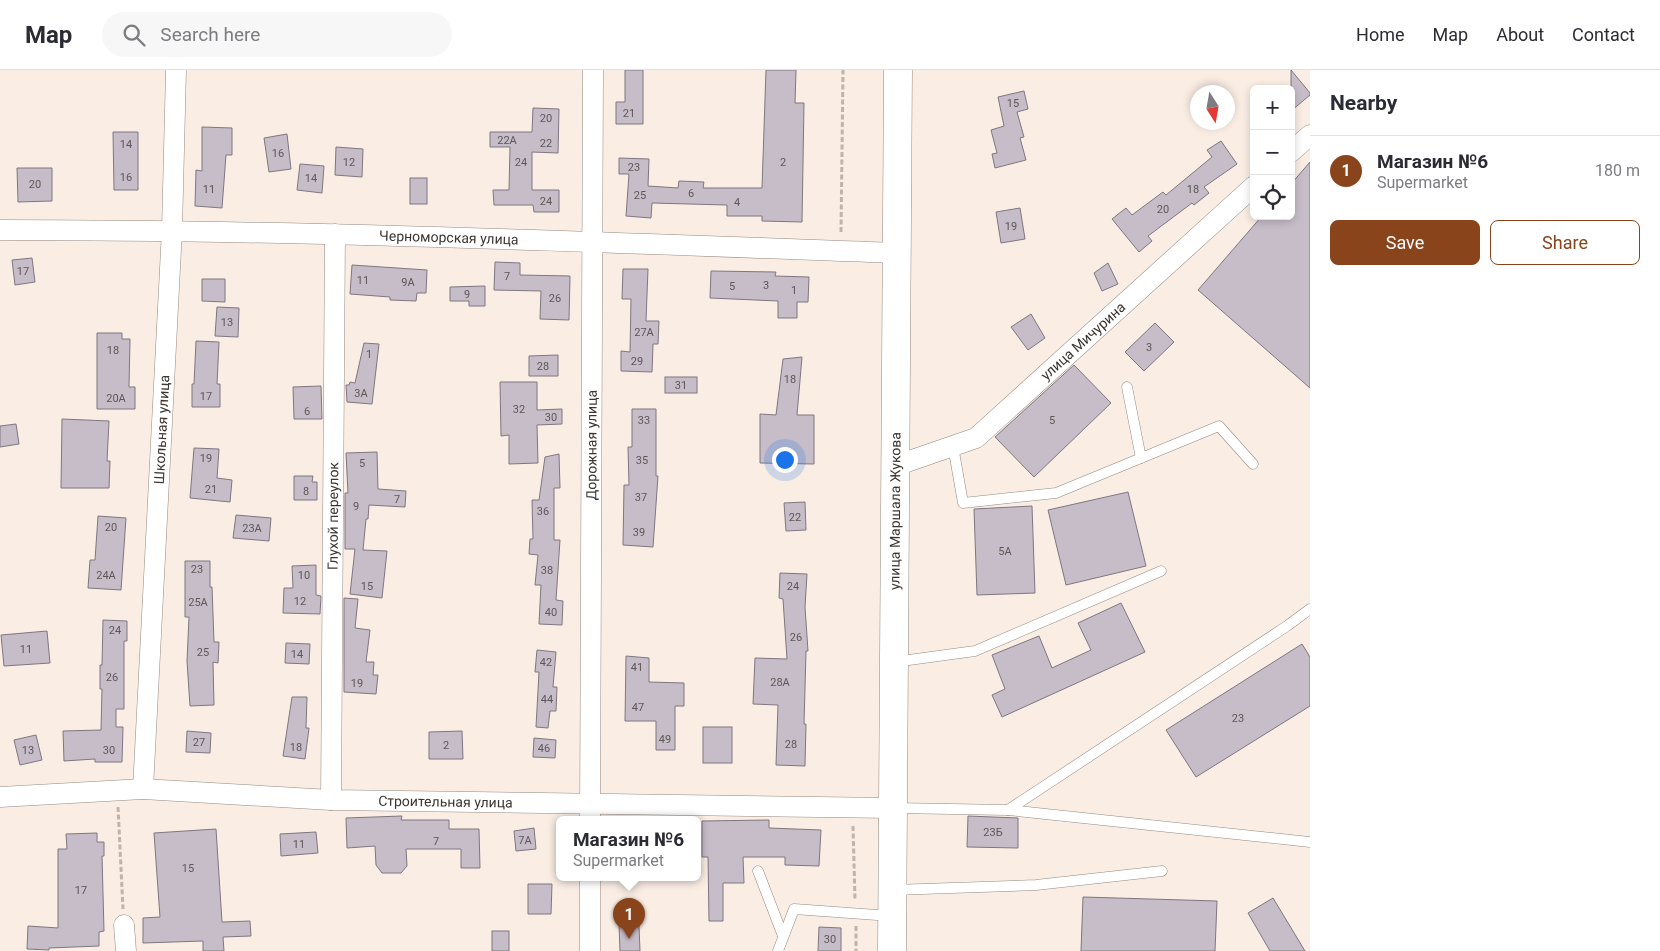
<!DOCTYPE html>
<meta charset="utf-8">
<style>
:root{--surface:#fff;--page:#f7f7f7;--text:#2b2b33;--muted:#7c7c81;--line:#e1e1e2;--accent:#8a441c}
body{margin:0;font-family:Roboto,sans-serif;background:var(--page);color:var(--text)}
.controls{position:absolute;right:15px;top:15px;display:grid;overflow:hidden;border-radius:8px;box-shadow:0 2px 8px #0003}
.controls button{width:45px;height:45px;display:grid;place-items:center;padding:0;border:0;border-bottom:1px solid var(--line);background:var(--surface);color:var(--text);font:25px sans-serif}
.compass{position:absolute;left:1190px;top:15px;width:45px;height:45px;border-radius:50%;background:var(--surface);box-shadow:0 2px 8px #0003;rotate:169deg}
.you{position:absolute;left:784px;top:389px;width:18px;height:18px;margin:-12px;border:4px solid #fff;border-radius:50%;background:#1a73e8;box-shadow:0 0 0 8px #1a73e833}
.badge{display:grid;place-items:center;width:32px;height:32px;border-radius:50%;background:var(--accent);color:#fff;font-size:16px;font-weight:700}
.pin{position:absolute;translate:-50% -41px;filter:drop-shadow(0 1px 2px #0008)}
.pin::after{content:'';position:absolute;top:26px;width:18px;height:15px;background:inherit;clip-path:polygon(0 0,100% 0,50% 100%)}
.popup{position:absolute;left:556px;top:746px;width:145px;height:65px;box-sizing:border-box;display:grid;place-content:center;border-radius:8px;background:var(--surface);filter:drop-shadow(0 1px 4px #0005);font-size:16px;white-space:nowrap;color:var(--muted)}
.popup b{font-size:19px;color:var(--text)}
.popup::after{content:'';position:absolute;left:50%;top:100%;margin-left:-10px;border:10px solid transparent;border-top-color:var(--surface)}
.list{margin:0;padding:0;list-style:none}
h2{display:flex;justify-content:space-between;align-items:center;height:65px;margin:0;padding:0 20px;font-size:21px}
h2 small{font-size:16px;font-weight:400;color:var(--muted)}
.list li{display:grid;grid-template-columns:32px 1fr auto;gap:15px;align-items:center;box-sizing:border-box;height:70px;padding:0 20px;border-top:1px solid var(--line)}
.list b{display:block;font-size:19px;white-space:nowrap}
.list p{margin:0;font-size:16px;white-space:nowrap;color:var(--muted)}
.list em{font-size:16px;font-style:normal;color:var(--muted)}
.actions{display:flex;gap:10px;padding:15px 20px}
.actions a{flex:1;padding:11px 0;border:1px solid var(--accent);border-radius:8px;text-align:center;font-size:18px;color:var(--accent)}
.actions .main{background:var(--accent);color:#fff}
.icon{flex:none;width:28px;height:28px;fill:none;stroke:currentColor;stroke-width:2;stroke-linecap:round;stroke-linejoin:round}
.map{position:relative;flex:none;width:1310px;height:881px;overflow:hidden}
header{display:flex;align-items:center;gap:30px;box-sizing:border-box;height:70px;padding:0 25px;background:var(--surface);border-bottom:1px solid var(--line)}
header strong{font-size:24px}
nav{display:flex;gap:28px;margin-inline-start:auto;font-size:18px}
.search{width:350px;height:45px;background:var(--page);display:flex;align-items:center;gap:12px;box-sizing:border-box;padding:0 18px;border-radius:28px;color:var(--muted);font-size:19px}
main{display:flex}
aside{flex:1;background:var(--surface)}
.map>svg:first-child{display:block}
.building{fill:#c6bdc8;stroke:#7f7680}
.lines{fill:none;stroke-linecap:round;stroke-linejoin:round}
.service-casing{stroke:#948981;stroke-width:11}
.minor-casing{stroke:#948981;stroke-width:21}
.secondary-casing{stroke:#948981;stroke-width:29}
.path{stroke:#beb4ac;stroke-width:3;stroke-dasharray:5 2.5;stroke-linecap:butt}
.service{stroke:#fff;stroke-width:10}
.minor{stroke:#fff;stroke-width:20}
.secondary{stroke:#fff;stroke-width:28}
.labels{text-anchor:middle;stroke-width:4;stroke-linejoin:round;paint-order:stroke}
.number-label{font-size:11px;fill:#5d5757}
.street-label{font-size:14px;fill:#3a3531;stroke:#faede4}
</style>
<header>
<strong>Map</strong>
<div class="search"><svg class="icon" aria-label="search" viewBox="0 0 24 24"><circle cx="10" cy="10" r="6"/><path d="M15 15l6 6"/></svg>Search here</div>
<nav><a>Home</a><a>Map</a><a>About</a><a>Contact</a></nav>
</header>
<main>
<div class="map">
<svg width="1310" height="881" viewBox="0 0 1310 881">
<rect width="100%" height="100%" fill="#faede4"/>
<g class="building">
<polygon points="625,0 643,0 643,54 616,54 616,32 625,32"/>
<polygon points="766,0 796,0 795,33 804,33 802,152 762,151 762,146 727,146 727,135 652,133 651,148 626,146 629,104 619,104 619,88 649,89 648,116 678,118 679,111 704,112 703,118 762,118"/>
<polygon points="1291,0 1310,23 1310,25 1291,41"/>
<polygon points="1024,21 1028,39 1017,42 1024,67 1020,68 1026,90 995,98 992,84 997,83 991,60 1004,56 998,27"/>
<polygon points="533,38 559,39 558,83 532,82 532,120 559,120 559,142 534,142 533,135 494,135 493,120 509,120 510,77 490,77 490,62 532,62"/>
<polygon points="202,57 232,58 232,85 226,85 222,138 195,136 196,100 202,101"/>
<polygon points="113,62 138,62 138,120 114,120"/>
<polygon points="287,64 291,99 269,102 264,68"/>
<polygon points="1221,71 1237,94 1204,117 1209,123 1194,135 1192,133 1148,166 1152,171 1139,182 1112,149 1126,138 1132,145 1163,122 1166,125 1212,87 1207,80"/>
<polygon points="336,77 363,79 362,107 335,105"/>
<polygon points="1310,92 1310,318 1198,220 1262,146 1291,146 1291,114"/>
<polygon points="300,94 324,96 322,123 297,120"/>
<polygon points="17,98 52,98 52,131 18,132"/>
<rect x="410" y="108" width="17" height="26"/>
<polygon points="1020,138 1025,169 1001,173 996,142"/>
<polygon points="32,188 35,212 15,215 12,190"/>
<polygon points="495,192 520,193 520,205 570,206 569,250 540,249 541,221 494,220"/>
<polygon points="1108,193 1118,214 1102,221 1094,203"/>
<polygon points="352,195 427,200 426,223 417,223 416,231 390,230 390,227 350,224"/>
<polygon points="623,199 648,199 646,251 659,251 658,274 653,274 652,302 621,301 621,281 630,282 631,229 622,229"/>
<polygon points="711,201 776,202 775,206 809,207 808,232 797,232 797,248 778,248 778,231 710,228"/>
<polygon points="202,209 225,209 225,232 202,231"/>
<polygon points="485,216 485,236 469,236 469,231 450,231 450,217"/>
<polygon points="217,237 239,238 238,267 215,266"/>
<polygon points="1031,244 1045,268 1028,280 1011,257"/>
<polygon points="1155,253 1174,272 1144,301 1125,282"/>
<polygon points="97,263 122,263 122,269 130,269 129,317 135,317 135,339 97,339"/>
<polygon points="196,271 219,272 217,314 220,314 220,337 192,337 192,314 194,314"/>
<polygon points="364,273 379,274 372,334 347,332 346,315 349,315 350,312 355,313"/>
<polygon points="558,285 558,306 529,306 529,286"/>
<polygon points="802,287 797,345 814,345 814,394 760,393 760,344 776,345 783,289"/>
<polygon points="1074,295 1111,333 1034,407 995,367"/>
<rect x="665" y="307" width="32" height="16"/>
<polygon points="500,312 537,312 537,340 562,339 562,354 537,355 538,393 509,394 509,365 501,366"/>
<polygon points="321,316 322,349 294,349 293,317"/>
<polygon points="632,339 656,339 656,406 658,406 653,477 623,475 624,415 629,415 628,377 632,377"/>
<polygon points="62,349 109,351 107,391 110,391 109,418 61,418"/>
<polygon points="16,354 19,374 0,377 0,356"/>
<polygon points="194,378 219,379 217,408 232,410 230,432 190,428"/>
<polygon points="377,382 378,419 406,421 405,437 369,435 368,449 366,449 363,480 387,481 382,528 350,524 355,479 345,479 345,423 348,423 346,383"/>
<polygon points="559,384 560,418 554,418 554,470 560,470 556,530 563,531 562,555 539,554 541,515 535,515 538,485 529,484 530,469 533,469 532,430 539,430 545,387"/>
<polygon points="294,406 313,406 312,412 317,412 317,430 294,430"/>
<polygon points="1128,422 1146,496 1066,515 1048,440"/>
<polygon points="805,432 806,460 786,461 784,433"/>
<polygon points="1032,436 1035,523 977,525 974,439"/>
<polygon points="236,445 271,448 269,471 233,468"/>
<polygon points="98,446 126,448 121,520 88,518 90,490 95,490"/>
<polygon points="185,491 210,491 210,517 212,517 214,572 219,572 218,593 213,592 214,635 190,636 187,591 189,547 185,547"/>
<polygon points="316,495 316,525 321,526 320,544 283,543 284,518 293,518 292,496"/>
<polygon points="780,503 807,504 805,537 808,581 806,581 804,654 806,654 805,696 776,695 778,635 753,634 755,588 787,589 783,529 779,528"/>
<polygon points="344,528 358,529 355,558 370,560 366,592 374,592 373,605 378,605 376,624 344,622"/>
<polygon points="1121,533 1145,582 1002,647 992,625 1005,619 992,585 1039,566 1052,598 1091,580 1078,553"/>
<polygon points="103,550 127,551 127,571 124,571 124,639 116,639 116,657 123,657 122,692 95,692 95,689 64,691 63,661 101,660 102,619 100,619 100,595 102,595"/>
<polygon points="47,561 50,593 4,596 1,565"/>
<polygon points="286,573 310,574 309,594 285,593"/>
<polygon points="1302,574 1310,587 1310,636 1196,707 1166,660"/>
<polygon points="537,580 556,582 553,617 557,617 556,641 550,641 548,658 536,657 539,602 535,602"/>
<polygon points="626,586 649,588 649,612 684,613 684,636 675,636 675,680 656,680 656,651 625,651"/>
<polygon points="292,627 307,627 306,658 309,658 305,689 283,686"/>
<rect x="703" y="657" width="29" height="36"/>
<polygon points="187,661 211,663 210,683 186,682"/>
<polygon points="462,661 463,689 429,689 429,662"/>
<polygon points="36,665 42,690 20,695 14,670"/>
<polygon points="534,668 556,670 555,688 533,687"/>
<polygon points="402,746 401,750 449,750 449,759 479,759 480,798 461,798 461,779 406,779 407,796 401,803 382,803 376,795 375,776 347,778 346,748"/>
<polygon points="968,746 1018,748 1018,778 967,777"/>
<polygon points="769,750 769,758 821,760 819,796 785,795 785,787 743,787 744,813 723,813 723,851 709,851 708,787 702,787 702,751"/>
<polygon points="534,758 536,779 516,781 514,761"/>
<polygon points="216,759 222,852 250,851 251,866 223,867 224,881 203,881 203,871 143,873 143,848 160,847 154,763"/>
<polygon points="316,762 318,783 281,786 280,764"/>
<polygon points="97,763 97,772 104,772 104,786 102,786 104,861 99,862 99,876 49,878 49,880 27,879 28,856 58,858 58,779 67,779 66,764"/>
<polygon points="528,814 552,814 551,844 528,844"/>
<polygon points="1083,827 1217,831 1215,881 1081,881"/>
<polygon points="1273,828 1305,881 1270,881 1248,843"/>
<polygon points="619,856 639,856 640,881 620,881"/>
<polygon points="819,857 841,858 841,881 818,881"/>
<rect x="492" y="861" width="17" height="20"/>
</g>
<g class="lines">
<g class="service-casing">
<g id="service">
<polyline points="1127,317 1141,388"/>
<polyline points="953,376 963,433 1056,423 1219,356 1253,394"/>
<polyline points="894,592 975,581 1161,501"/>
<polyline points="893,738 1008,740 1310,772"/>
<polyline points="1008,740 1287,556 1310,539"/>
<polyline points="758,801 783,866"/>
<polyline points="893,820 1036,815 1162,801"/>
<polyline points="778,881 794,839 891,846"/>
</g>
</g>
<g class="minor-casing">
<g id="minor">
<polyline points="1291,82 1310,65"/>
<path id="s1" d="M0,160C299,160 598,172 896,183"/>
<path id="s2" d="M895,396L976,368L1254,116"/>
<path id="s3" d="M143,719L172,160L176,0"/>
<path id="s4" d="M0,727L143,719L331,730L892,738"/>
<path id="s5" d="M331,730L335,164"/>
<path id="s6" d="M590,750L593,0"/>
<polyline points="124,855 126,881"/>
<polyline points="590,881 590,808"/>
</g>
</g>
<g class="secondary-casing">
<g id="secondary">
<path id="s7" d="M892,881L898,0"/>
</g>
</g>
<g class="path">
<polyline points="841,162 843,0"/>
<polyline points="118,737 123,839"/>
<polyline points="853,756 855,830"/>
<polyline points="856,856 856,881"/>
</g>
<use href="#service" class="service"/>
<use href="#minor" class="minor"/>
<use href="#secondary" class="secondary"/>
</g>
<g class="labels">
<g class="number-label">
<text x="1013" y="37">15</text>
<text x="629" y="47">21</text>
<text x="546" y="52">20</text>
<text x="507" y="74">22А</text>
<text x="546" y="77">22</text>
<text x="126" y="78">14</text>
<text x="278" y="87">16</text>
<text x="349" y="96">12</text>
<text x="521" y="96">24</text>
<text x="783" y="96">2</text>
<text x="634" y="101">23</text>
<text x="126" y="111">16</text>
<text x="311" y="112">14</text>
<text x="35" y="118">20</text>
<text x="209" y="123">11</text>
<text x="1193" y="123">18</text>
<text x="691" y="127">6</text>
<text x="640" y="129">25</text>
<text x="546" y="135">24</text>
<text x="737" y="136">4</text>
<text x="1163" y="143">20</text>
<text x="1011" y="160">19</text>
<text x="23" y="205">17</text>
<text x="507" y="210">7</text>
<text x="363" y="214">11</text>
<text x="408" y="216">9А</text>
<text x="766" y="219">3</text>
<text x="732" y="220">5</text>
<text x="794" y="224">1</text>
<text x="467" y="228">9</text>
<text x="555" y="232">26</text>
<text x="227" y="256">13</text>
<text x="644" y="266">27А</text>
<text x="1149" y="281">3</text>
<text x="113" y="284">18</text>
<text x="369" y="288">1</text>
<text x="637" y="295">29</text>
<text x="543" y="300">28</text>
<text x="790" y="313">18</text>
<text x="681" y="319">31</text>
<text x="361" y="327">3А</text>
<text x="206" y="330">17</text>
<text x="116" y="332">20А</text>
<text x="519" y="343">32</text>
<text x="307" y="345">6</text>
<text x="551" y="351">30</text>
<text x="644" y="354">33</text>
<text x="1052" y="354">5</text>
<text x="206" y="392">19</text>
<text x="642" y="394">35</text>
<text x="362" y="397">5</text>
<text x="211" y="423">21</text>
<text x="306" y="425">8</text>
<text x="641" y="431">37</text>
<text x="397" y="433">7</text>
<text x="356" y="440">9</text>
<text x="543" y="445">36</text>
<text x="795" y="451">22</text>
<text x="111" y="461">20</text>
<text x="252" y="462">23А</text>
<text x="639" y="466">39</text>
<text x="1005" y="485">5А</text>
<text x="197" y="503">23</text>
<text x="547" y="504">38</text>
<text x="106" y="509">24А</text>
<text x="304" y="509">10</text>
<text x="367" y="520">15</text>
<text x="793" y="520">24</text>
<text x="300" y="535">12</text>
<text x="198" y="536">25А</text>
<text x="551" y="546">40</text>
<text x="115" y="564">24</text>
<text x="796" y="571">26</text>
<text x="26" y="583">11</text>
<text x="203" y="586">25</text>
<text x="297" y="588">14</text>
<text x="546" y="596">42</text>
<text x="637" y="601">41</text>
<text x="112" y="611">26</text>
<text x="780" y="616">28А</text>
<text x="357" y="617">19</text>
<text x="547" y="633">44</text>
<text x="638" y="641">47</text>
<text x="1238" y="652">23</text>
<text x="665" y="673">49</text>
<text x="199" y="676">27</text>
<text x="791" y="678">28</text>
<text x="446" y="679">2</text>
<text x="296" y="681">18</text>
<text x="544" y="682">46</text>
<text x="28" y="684">13</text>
<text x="109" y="684">30</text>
<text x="993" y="766">23Б</text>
<text x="525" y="774">7А</text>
<text x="436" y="775">7</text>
<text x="299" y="778">11</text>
<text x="188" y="802">15</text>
<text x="81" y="824">17</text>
<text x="830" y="873">30</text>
</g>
<g class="street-label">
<text dy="5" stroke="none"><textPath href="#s1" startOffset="449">Черноморская улица</textPath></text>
<text dy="5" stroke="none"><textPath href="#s2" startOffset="230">улица Мичурина</textPath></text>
<text dy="5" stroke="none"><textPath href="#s3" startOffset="360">Школьная улица</textPath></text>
<text dy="5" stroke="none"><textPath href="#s6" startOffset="375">Дорожная улица</textPath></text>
<text dy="5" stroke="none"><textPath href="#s7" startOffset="440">улица Маршала Жукова</textPath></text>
<text dy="5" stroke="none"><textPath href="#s5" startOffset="284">Глухой переулок</textPath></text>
<text dy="5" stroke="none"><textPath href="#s4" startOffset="446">Строительная улица</textPath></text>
</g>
</g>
</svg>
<div class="controls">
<button>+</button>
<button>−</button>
<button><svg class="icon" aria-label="locate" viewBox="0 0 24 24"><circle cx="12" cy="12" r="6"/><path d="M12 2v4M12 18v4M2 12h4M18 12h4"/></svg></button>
</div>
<svg class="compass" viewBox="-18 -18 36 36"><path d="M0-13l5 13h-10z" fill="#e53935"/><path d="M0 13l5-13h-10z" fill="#7c7c81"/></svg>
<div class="you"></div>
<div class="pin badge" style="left:629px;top:869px">1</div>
<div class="popup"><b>Магазин №6</b>Supermarket</div>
</div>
<aside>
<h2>Nearby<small></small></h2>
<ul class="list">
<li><span class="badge">1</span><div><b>Магазин №6</b><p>Supermarket</p></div><em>180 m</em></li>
</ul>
<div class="actions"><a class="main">Save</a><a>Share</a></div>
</aside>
</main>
